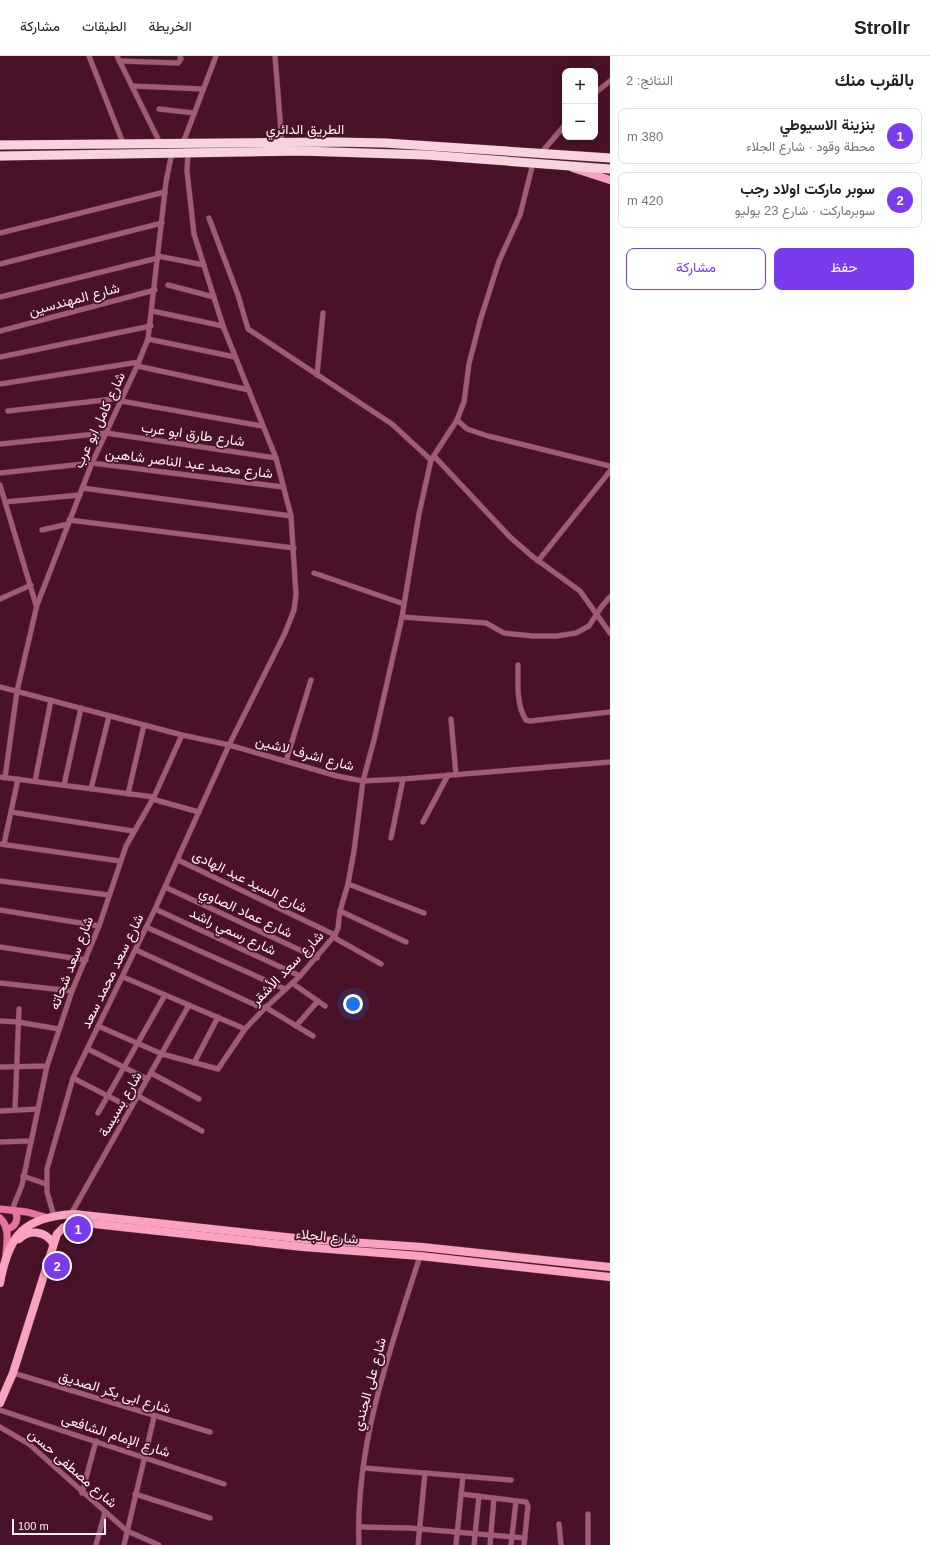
<!DOCTYPE html>
<html lang="ar">
<meta charset="utf-8">
<style>
:root{--surface:#fff;--page:#f6f6f6;--text:#222;--muted:#767676;--line:#e0e0e0;--accent:#7c3aed}
body{margin:0;font-family:Helvetica,Vazirmatn,sans-serif;background:var(--page);color:var(--text);direction:rtl}
.controls{position:absolute;right:12px;top:12px;display:grid;overflow:hidden;border-radius:8px;box-shadow:0 2px 10px #0003}
.controls button{width:36px;height:36px;display:grid;place-items:center;padding:0;border:0;border-bottom:1px solid var(--line);background:var(--surface);color:var(--text);font:20px sans-serif}
.scale{position:absolute;left:12px;bottom:10px;width:94px;box-sizing:border-box;padding-left:4px;border:2px solid #fdeef2;border-top:0;font-size:11px;line-height:14px;white-space:nowrap;color:#fdeef2;-webkit-text-stroke:3px #491229;paint-order:stroke}
.you{position:absolute;left:353px;top:948px;width:14px;height:14px;margin:-10px;border:3px solid #fff;border-radius:50%;background:#1a73e8;box-shadow:0 0 0 6px #1a73e833}
.badge{display:grid;place-items:center;width:26px;height:26px;border-radius:50%;background:var(--accent);color:#fff;font-size:13px;font-weight:700}
.pin{position:absolute;translate:-50% -50%;border:2px solid #fff;box-shadow:0 1px 4px #0006}
.list{margin:0;padding:0;list-style:none}
h2{display:flex;justify-content:space-between;align-items:center;height:52px;margin:0;padding:0 16px;font-size:17px}
h2 small{font-size:13px;font-weight:400;color:var(--muted)}
.list li{display:grid;grid-template-columns:26px 1fr auto;gap:12px;align-items:center;box-sizing:border-box;height:56px;margin:0 8px 8px;padding:0 8px;border:1px solid var(--line);border-radius:8px}
.list b{display:block;font-size:15px;white-space:nowrap}
.list p{margin:0;font-size:13px;white-space:nowrap;color:var(--muted)}
.list em{font-size:13px;font-style:normal;color:var(--muted)}
.actions{display:flex;gap:8px;padding:12px 16px}
.actions a{flex:1;padding:9px 0;border:1px solid var(--accent);border-radius:8px;text-align:center;font-size:14px;color:var(--accent)}
.actions .main{background:var(--accent);color:#fff}
.map{position:relative;flex:none;width:610px;height:1489px;overflow:hidden;direction:ltr}
header{display:flex;align-items:center;gap:24px;box-sizing:border-box;height:56px;padding:0 20px;background:var(--surface);border-bottom:1px solid var(--line)}
header strong{font-size:19px}
nav{display:flex;gap:22px;margin-inline-start:auto;font-size:14px}
main{display:flex}
aside{flex:1;background:var(--surface)}
.map>svg:first-child{display:block}
.lines{fill:none;stroke-linecap:round;stroke-linejoin:round}
.street-casing{stroke:#623145;stroke-width:6}
.secondary-casing{stroke:#623145;stroke-width:8}
.primary-casing{stroke:#623145;stroke-width:9}
.highway-casing{stroke:#623145;stroke-width:10}
.street{stroke:#a25b75;stroke-width:5}
.secondary{stroke:#e6749f;stroke-width:7}
.primary{stroke:#faa2c0;stroke-width:8}
.highway{stroke:#f7d3de;stroke-width:9}
.labels{text-anchor:middle;stroke-width:3.5;stroke-linejoin:round;paint-order:stroke}
.street-label{font-size:14px;fill:#fdeef2;stroke:#491229}
</style>
<header>
<strong>Strollr</strong>
<nav><a>الخريطة</a><a>الطبقات</a><a>مشاركة</a></nav>
</header>
<main>
<aside>
<h2>بالقرب منك<small>النتائج: 2</small></h2>
<ul class="list">
<li><span class="badge">1</span><div><b>بنزينة الاسيوطي</b><p>محطة وقود · شارع الجلاء</p></div><em>380 m</em></li>
<li><span class="badge">2</span><div><b>سوبر ماركت اولاد رجب</b><p>سوبرماركت · شارع 23 يوليو</p></div><em>420 m</em></li>
</ul>
<div class="actions"><a class="main">حفظ</a><a>مشاركة</a></div>
</aside>
<div class="map">
<svg width="610" height="1489" viewBox="0 0 610 1489">
<rect width="100%" height="100%" fill="#491229"/>
<g class="lines">
<g class="street-casing">
<g id="street">
<polyline points="89,0 123,87"/>
<polyline points="117,0 160,87"/>
<polyline points="275,0 282,88"/>
<polyline points="119,5 178,7 181,3 180,0"/>
<polyline points="132,30 203,33"/>
<polyline points="595,37 610,25"/>
<polyline points="159,53 194,57"/>
<polyline points="183,87 216,0"/>
<polyline points="541,97 565,69"/>
<polyline points="209,162 238,239 248,273 392,368 431,404"/>
<polyline points="0,177 165,136"/>
<polyline points="158,200 204,209"/>
<polyline points="0,208 162,167"/>
<polyline points="168,229 214,241"/>
<polyline points="0,241 158,202"/>
<polyline points="152,255 223,270"/>
<polyline points="0,275 155,234"/>
<polyline points="148,283 235,301"/>
<polyline points="0,301 151,270"/>
<polyline points="137,310 249,334"/>
<polyline points="317,319 323,257"/>
<polyline points="0,328 139,306"/>
<polyline points="121,345 262,370"/>
<polyline points="8,355 122,342"/>
<polyline points="457,364 467,373 488,380 610,410"/>
<polyline points="0,388 106,377 276,402"/>
<polyline points="434,400 510,481 533,501 580,535 610,577"/>
<polyline points="0,417 92,407 283,431"/>
<polyline points="0,429 36,549"/>
<polyline points="82,432 291,460"/>
<polyline points="5,446 80,439"/>
<polyline points="69,464 294,492"/>
<polyline points="42,474 68,468"/>
<polyline points="538,505 610,415"/>
<polyline points="314,517 404,548"/>
<polyline points="0,543 31,529"/>
<polyline points="402,561 486,567 504,577 533,580 557,580 576,577 589,570 602,550 610,541"/>
<path d="M518,609C518,626 516,649 526,664L530,665L610,656"/>
<polyline points="0,631 182,679 229,689 337,720 363,725 403,723 610,706"/>
<polyline points="451,663 456,719"/>
<polyline points="286,705 311,624"/>
<polyline points="0,721 154,741"/>
<polyline points="5,722 17,635 37,549 92,407 137,310 148,283 166,126 172,96"/>
<polyline points="35,725 51,644"/>
<polyline points="64,729 81,652"/>
<polyline points="91,733 109,660"/>
<polyline points="128,738 144,669"/>
<polyline points="152,743 199,756"/>
<polyline points="11,756 133,775"/>
<polyline points="423,766 448,719"/>
<polyline points="391,782 403,723"/>
<polyline points="0,788 120,805"/>
<polyline points="4,788 18,723"/>
<polyline points="178,804 335,879"/>
<polyline points="0,825 109,839"/>
<polyline points="348,828 424,857"/>
<polyline points="165,831 317,902"/>
<polyline points="155,853 300,920"/>
<polyline points="0,854 99,870"/>
<polyline points="340,855 406,886"/>
<polyline points="146,871 285,933"/>
<polyline points="333,881 381,908"/>
<polyline points="0,891 86,904"/>
<polyline points="136,894 264,953"/>
<polyline points="123,921 245,973"/>
<polyline points="0,927 72,935"/>
<polyline points="292,927 325,950"/>
<polyline points="265,951 313,980"/>
<polyline points="0,965 18,966 59,973"/>
<polyline points="98,970 162,998 218,1013 245,973 264,953 300,920 335,879 338,872 340,855 348,828 354,795 363,725 374,684 402,561 419,458 431,404 457,364 464,346 469,308 480,265 499,205 520,159 533,107"/>
<polyline points="296,970 318,945"/>
<polyline points="88,993 147,1023"/>
<polyline points="194,1007 218,961"/>
<polyline points="0,1011 47,1010"/>
<polyline points="151,1017 199,1043"/>
<polyline points="73,1022 131,1052"/>
<polyline points="138,1040 202,1075"/>
<polyline points="15,1054 19,953"/>
<polyline points="0,1055 38,1053"/>
<polyline points="98,1057 165,939"/>
<polyline points="0,1086 30,1085"/>
<polyline points="23,1120 46,1128"/>
<polyline points="12,1154 22,1129 47,1010 72,935 99,870 126,790 154,741 182,679"/>
<polyline points="71,1158 189,949"/>
<polyline points="54,1160 47,1136 47,1113 73,1022 155,853 229,689 285,577 294,554 296,539 291,460 276,402 223,270 194,178 187,115 188,96"/>
<polyline points="13,1317 210,1376"/>
<polyline points="0,1354 224,1428"/>
<polyline points="0,1371 29,1388 127,1475 159,1489"/>
<polyline points="364,1412 511,1424"/>
<polyline points="82,1437 96,1385"/>
<polyline points="135,1438 210,1462"/>
<polyline points="461,1438 526,1446 528,1450 524,1489"/>
<polyline points="588,1458 588,1489"/>
<polyline points="559,1468 561,1489"/>
<polyline points="359,1471 409,1472 525,1482"/>
<polyline points="96,1489 105,1456"/>
<polyline points="124,1489 154,1361"/>
<path d="M359,1489C355,1389 390,1294 420,1200"/>
<polyline points="418,1489 425,1417"/>
<polyline points="456,1489 463,1420"/>
<polyline points="474,1489 479,1440"/>
<polyline points="490,1489 494,1442"/>
<polyline points="511,1489 516,1445"/>
</g>
</g>
<g class="secondary-casing">
<g id="secondary">
<polyline points="0,1153 27,1156 45,1161"/>
<path d="M0,1162C10,1171 7,1186 6,1199"/>
<path d="M7,1173C16,1171 19,1163 15,1155"/>
</g>
</g>
<g class="primary-casing">
<g id="primary">
<polyline points="573,112 610,124"/>
<path d="M19,1183C30,1173 45,1175 53,1187"/>
<path d="M0,1227C9,1178 24,1161 74,1158L304,1183L422,1191L610,1211"/>
<polyline points="0,1347 13,1317 57,1178 63,1172 76,1166 303,1191 420,1200 610,1221"/>
</g>
</g>
<g class="highway-casing">
<g id="highway">
<polyline points="0,89 334,86 385,87 610,102"/>
<polyline points="0,100 301,95 427,99 610,113"/>
</g>
</g>
<use href="#street" class="street"/>
<use href="#secondary" class="secondary"/>
<use href="#primary" class="primary"/>
<use href="#highway" class="highway"/>
</g>
<g class="labels">
<g class="street-label">
<text x="305" y="78">الطريق الدائري</text>
<text transform="translate(74 243) rotate(-15)" y="5">شارع المهندسين</text>
<text transform="translate(99 364) rotate(-65)" y="5">شارع كامل ابو عرب</text>
<text transform="translate(193 378) rotate(8)" y="5">شارع طارق ابو عرب</text>
<text transform="translate(189 407) rotate(7)" y="5">شارع محمد عبد الناصر شاهين</text>
<text transform="translate(305 697) rotate(15)" y="5">شارع اشرف لاشين</text>
<text transform="translate(250 825) rotate(26)" y="5">شارع السيد عبد الهادى</text>
<text transform="translate(246 856) rotate(25)" y="5">شارع عماد الصاوي</text>
<text transform="translate(233 875) rotate(25)" y="5">شارع رسمي راشد</text>
<text transform="translate(71 907) rotate(-69)" y="5">شارع سعد شحاته</text>
<text transform="translate(287 912) rotate(-46)" y="5">شارع سعد الأشقر</text>
<text transform="translate(112 915) rotate(-64)" y="5">شارع سعد محمد سعد</text>
<text transform="translate(120 1048) rotate(-60)" y="5">شارع بسيسة</text>
<text transform="translate(327 1180) rotate(5)" y="5">شارع الجلاء</text>
<text transform="translate(369 1328) rotate(-75)" y="5">شارع على الجندي</text>
<text transform="translate(115 1336) rotate(17)" y="5">شارع ابى بكر الصديق</text>
<text transform="translate(116 1379) rotate(18)" y="5">شارع الإمام الشافعى</text>
<text transform="translate(73 1412) rotate(41)" y="5">شارع مصطفى حسن</text>
</g>
</g>
</svg>
<div class="controls">
<button>+</button>
<button>−</button>
</div>
<div class="scale">100 m</div>
<div class="you"></div>
<div class="pin badge" style="left:78px;top:1173px">1</div>
<div class="pin badge" style="left:57px;top:1210px">2</div>
</div>
</main>
